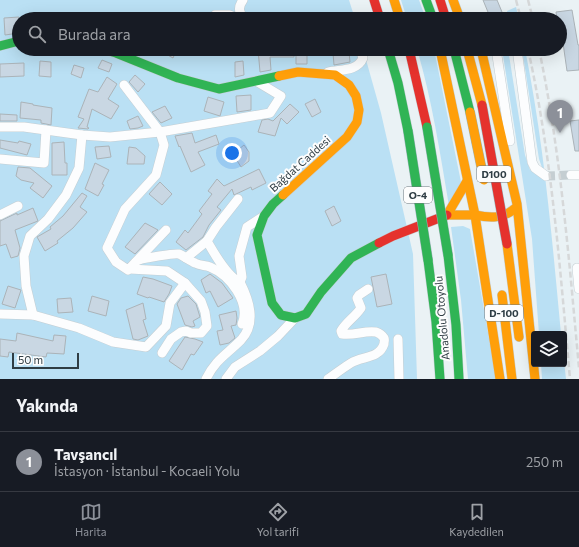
<!DOCTYPE html>
<html lang="tr">
<meta charset="utf-8">
<style>
:root{--surface:#171b24;--page:#20242c;--text:#f1f3f6;--muted:#9ea1a6;--line:#363941;--accent:#8c9099}
body{margin:0;font-family:Commissioner,sans-serif;background:var(--page);color:var(--text)}
.controls{position:absolute;right:12px;bottom:12px;display:grid;overflow:hidden;border-radius:4px;box-shadow:0 4px 16px #0002}
.controls button{width:36px;height:36px;display:grid;place-items:center;padding:0;border:0;border-bottom:1px solid var(--line);background:var(--surface);color:var(--text);font:20px sans-serif}
.scale{position:absolute;left:12px;bottom:10px;width:67px;box-sizing:border-box;padding-left:4px;border:2px solid #2f3d44;border-top:0;font-size:11px;line-height:14px;white-space:nowrap;color:#2f3d44;-webkit-text-stroke:3px #fdfdfd;paint-order:stroke}
.you{position:absolute;left:232px;top:153px;width:14px;height:14px;margin:-10px;border:3px solid #fff;border-radius:50%;background:#1a73e8;box-shadow:0 0 0 6px #1a73e833}
.badge{display:grid;place-items:center;width:26px;height:26px;border-radius:50%;background:var(--accent);color:#fff;font-size:13px;font-weight:700}
.pin{position:absolute;translate:-50% -33px;filter:drop-shadow(0 1px 2px #0008)}
.pin::after{content:'';position:absolute;top:21px;width:14px;height:12px;background:inherit;clip-path:polygon(0 0,100% 0,50% 100%)}
.list{margin:0;padding:0;list-style:none}
h2{display:flex;justify-content:space-between;align-items:center;height:52px;margin:0;padding:0 16px;font-size:17px}
h2 small{font-size:13px;font-weight:400;color:var(--muted)}
.list li{display:grid;grid-template-columns:26px 1fr auto;gap:12px;align-items:center;box-sizing:border-box;height:60px;padding:0 16px;border-top:1px solid var(--line)}
.list b{display:block;font-size:15px;white-space:nowrap}
.list p{margin:0;font-size:13px;white-space:nowrap;color:var(--muted)}
.list em{font-size:13px;font-style:normal;color:var(--muted)}
.icon{flex:none;width:22px;height:22px;fill:none;stroke:currentColor;stroke-width:2;stroke-linecap:round;stroke-linejoin:round}
.map{position:relative;flex:none;width:579px;height:379px;overflow:hidden}
.search{position:absolute;background:var(--surface);box-shadow:0 4px 16px #0002;left:12px;right:12px;top:12px;height:44px;display:flex;align-items:center;gap:10px;box-sizing:border-box;padding:0 14px;border-radius:22px;color:var(--muted);font-size:15px}
.sheet{height:112px;background:var(--surface)}
nav{display:flex;justify-content:space-around;align-items:center;box-sizing:border-box;height:56px;border-top:1px solid var(--line);background:var(--surface);font-size:11px;color:var(--muted)}
nav a{display:grid;justify-items:center;gap:2px}
nav .on{color:var(--accent)}
.map>svg:first-child{display:block}
.green{fill:#bae0f4}
.building{fill:#c9d7e3;stroke:#abb3b8}
.lines{fill:none;stroke-linecap:round;stroke-linejoin:round}
.street-tunnel{stroke:#c5ced2;stroke-width:9;stroke-dasharray:9 4.5;stroke-linecap:butt}
.street-casing{stroke:#c4ced3;stroke-width:10}
.fast-casing{stroke:#c4ced3;stroke-width:10}
.slow-casing{stroke:#c4ced3;stroke-width:10}
.jam-casing{stroke:#c4ced3;stroke-width:10}
.street{stroke:#fcfdfe;stroke-width:9}
.fast{stroke:#30b455;stroke-width:9}
.slow{stroke:#ff9f0a;stroke-width:9}
.jam{stroke:#e5322d;stroke-width:9}
.rail{stroke:#d6d8d9;stroke-width:2.5;stroke-dasharray:6 3;stroke-linecap:butt}
.fast-bridge-casing{stroke:#9ab2b7;stroke-width:10;stroke-linecap:butt}
.slow-bridge-casing{stroke:#9ab2b7;stroke-width:10;stroke-linecap:butt}
.jam-bridge-casing{stroke:#9ab2b7;stroke-width:10;stroke-linecap:butt}
.fast-bridge{stroke:#30b455;stroke-width:9}
.slow-bridge{stroke:#ff9f0a;stroke-width:9}
.jam-bridge{stroke:#e5322d;stroke-width:9}
.labels{text-anchor:middle;stroke-width:4;stroke-linejoin:round;paint-order:stroke}
.shield{fill:#fdfdfd;stroke:#6d777c;stroke-width:1}
.shield-label{font-size:10px;font-weight:bold;fill:#2f3d44}
.street-label{font-size:11px;fill:#2f3d44;stroke:#fdfdfd}
</style>
<div class="map">
<svg width="579" height="379" viewBox="0 0 579 379">
<rect width="100%" height="100%" fill="#eaf2f5"/>
<g class="green">
<polygon points="0,0 349,0 355,19 19,19 19,49 363,49 381,113 413,254 417,379 0,379"/>
<polygon points="401,0 419,0 426,19 407,19"/>
<path d="M516,7L519,19C512,19 508,18 507,11Z"/>
<path d="M417,49H434L461,182L449,206C440,153 432,100 417,49Z"/>
<path d="M502,49H508L525,155L530,170L545,176L539,159L522,49H525C544,143 552,238 561,334H539L532,239Z"/>
<polygon points="463,226 470,229 496,379 468,379 461,300 451,227"/>
<polygon points="564,361 566,379 542,379 541,364 564,364"/>
</g>
<g class="building">
<polygon points="483,0 497,0 502,12 490,17"/>
<polygon points="572,10 578,45 579,45 579,70 567,71 562,36 560,36 560,19 557,19 556,12"/>
<polygon points="19,17 19,33 5,35 4,18"/>
<polygon points="157,49 177,49 173,58"/>
<polygon points="258,49 294,49 294,57 270,57 271,70 260,72"/>
<polygon points="296,52 307,53 307,64 296,64"/>
<polygon points="349,52 350,62 334,65 333,53"/>
<polygon points="102,60 112,64 109,72 98,68"/>
<polygon points="40,61 51,62 51,77 39,76"/>
<polygon points="243,61 244,75 235,77 235,62"/>
<polygon points="24,63 24,76 0,77 0,64"/>
<polygon points="74,65 84,68 81,78 71,74"/>
<polygon points="135,75 145,84 138,92 129,82"/>
<polygon points="107,77 117,84 108,99 119,106 111,119 92,109 87,127 89,128 88,129 78,128 84,119 78,117 89,89 98,92"/>
<polygon points="251,95 251,110 237,112 236,96"/>
<polygon points="208,97 224,102 220,116 204,111"/>
<polygon points="315,99 321,112 312,117 305,104"/>
<polygon points="21,102 33,104 33,105 52,108 51,125 41,123 41,120 20,118"/>
<polygon points="290,104 299,112 287,124 281,118 275,136 258,132 262,120 268,119 273,121"/>
<polygon points="165,106 172,118 161,123 152,112"/>
<polygon points="0,114 17,115 17,121 0,121"/>
<polygon points="138,116 143,126 138,128 130,129 127,121"/>
<polygon points="579,120 579,151 575,151 570,121"/>
<polygon points="192,133 195,143 216,135 219,144 198,152 205,165 191,172 180,146 179,147 175,136"/>
<polygon points="0,140 18,143 19,141 31,144 27,155 0,148"/>
<polygon points="64,142 65,163 67,163 67,175 52,175 52,143"/>
<polygon points="244,145 249,152 249,161 241,167 233,154"/>
<polygon points="109,146 111,157 97,159 95,147"/>
<polygon points="129,147 136,148 145,156 144,164 127,164"/>
<polygon points="95,163 109,170 102,184 104,185 98,196 85,189"/>
<polygon points="18,167 30,168 52,186 43,198 30,188 34,183 21,180 16,176"/>
<polygon points="259,169 266,183 252,190 251,187 234,195 232,189 217,207 221,210 209,225 203,237 186,250 176,242 185,230 188,233 202,214 199,211 212,194 208,191 217,179 224,186"/>
<polygon points="160,182 172,194 162,205 149,194"/>
<polygon points="82,193 87,196 80,207 87,212 73,228 57,241 58,243 45,251 37,237 51,229 50,227 63,216"/>
<polygon points="334,206 341,221 332,226 325,211"/>
<polygon points="33,208 38,221 15,230 20,248 18,256 11,258 6,244 0,246 0,221 17,213 17,215"/>
<polygon points="145,223 158,230 135,254 125,247"/>
<polygon points="210,274 222,283 233,298 218,307 210,291 206,293 201,280"/>
<polygon points="386,274 392,304 377,307 371,277"/>
<polygon points="143,277 153,279 172,286 169,294 164,302 149,297 148,298 137,294"/>
<polygon points="8,286 21,290 15,308 2,304"/>
<polygon points="92,296 109,301 106,316 88,311"/>
<polygon points="188,296 196,304 200,317 193,321 195,326 192,327 185,325 177,304 181,298"/>
<polygon points="71,298 73,312 58,313 57,299"/>
<polygon points="143,303 146,319 143,320 148,336 138,340 133,339 126,310"/>
<polygon points="236,311 237,318 236,325 231,326 235,338 229,343 220,345 217,331 223,330 219,315"/>
<polygon points="17,333 53,341 54,335 66,336 64,354 47,353 46,357 9,352 8,357 0,356 0,339 16,341"/>
<polygon points="185,337 195,339 203,342 194,355 191,354 182,370 169,361"/>
</g>
<g class="lines">
<polyline class="street-tunnel" points="546,176 571,175"/>
<g class="street-casing">
<g id="street">
<path d="M243,0C238,7 238,13 245,19"/>
<polyline points="215,15 230,15 239,19"/>
<polyline points="496,49 510,141"/>
<polyline points="517,49 532,162 535,168 546,176"/>
<path d="M328,72C340,69 357,72 363,58L360,49"/>
<polyline points="124,85 160,132 164,145 156,175 125,209 107,248 116,262 128,270 166,230"/>
<polyline points="0,127 24,127 82,135 110,137 160,132 270,113 281,96 256,81"/>
<polyline points="0,159 44,163 46,130"/>
<polyline points="571,175 579,175"/>
<path d="M238,199L216,227L207,241C214,253 227,277 240,282L242,277L239,256L247,227L264,216"/>
<polyline points="0,215 18,206"/>
<polyline points="186,258 207,241"/>
<path d="M139,260C145,258 174,253 179,254C184,256 190,261 195,263C200,266 205,265 210,267C230,275 251,303 242,324"/>
<polyline points="577,268 579,289"/>
<polyline points="130,269 167,271 185,283 201,301 205,312 207,326 201,333 191,333 186,331 181,332 171,339 162,353"/>
<polyline points="0,314 33,315 79,328 113,342 146,347 166,326 170,303 185,283"/>
<polyline points="33,315 26,286 24,256 30,236 48,219 66,195 79,168 82,135"/>
<polyline points="398,339 399,379"/>
<path d="M206,379C216,359 226,355 241,340C257,323 249,300 240,282"/>
<polyline points="226,379 235,367 260,351 278,336 295,318"/>
<path d="M328,379C335,374 343,368 351,363C362,356 379,359 384,344C384,341 385,340 384,338C382,335 379,333 376,332C365,330 354,336 342,334L341,331C346,322 355,317 361,308L357,298L359,295L368,289"/>
</g>
</g>
<g class="fast-casing">
<g id="fast">
<polyline points="426,0 433,19"/>
<polyline points="0,46 19,41"/>
<polyline points="102,49 116,53 178,78 219,89 279,76"/>
<polyline points="388,49 398,83 408,131"/>
<polyline points="454,49 470,112"/>
<polyline points="283,195 273,204 264,216 257,235 272,303 281,315 295,318 306,314 321,292 351,258 379,243"/>
<polyline points="448,255 456,325 459,379"/>
<polyline points="428,260 436,322 440,379"/>
</g>
</g>
<g class="slow-casing">
<g id="slow">
<polyline points="394,0 400,19"/>
<polyline points="453,0 460,19"/>
<polyline points="440,49 475,215 500,379"/>
<polyline points="467,49 482,105"/>
<polyline points="481,49 517,204 535,379"/>
<polyline points="279,76 298,72 335,75 349,85 356,96 359,110 357,122 347,137 283,195"/>
<polyline points="467,181 447,215 475,215"/>
<path d="M475,215C489,218 503,219 514,209"/>
<polyline points="507,244 519,337"/>
<polyline points="502,295 512,379"/>
</g>
</g>
<g class="jam-casing">
<g id="jam">
<polyline points="374,0 380,19"/>
<polyline points="440,0 446,19"/>
<polyline points="409,49 427,127"/>
<polyline points="379,243 393,236 447,215"/>
</g>
</g>
<use href="#street" class="street"/>
<use href="#fast" class="fast"/>
<use href="#slow" class="slow"/>
<use href="#jam" class="jam"/>
<g class="rail">
<polyline points="516,0 521,19"/>
<polyline points="528,0 533,19"/>
<path d="M528,49C552,157 560,269 570,379"/>
<path d="M539,49C561,154 569,261 579,368"/>
</g>
<g class="fast-bridge-casing">
<g id="fast-bridge">
<polyline points="427,127 448,255"/>
<polyline points="408,131 428,260"/>
</g>
</g>
<g class="slow-bridge-casing">
<polyline id="slow-bridge" points="470,112 484,180"/>
</g>
<g class="jam-bridge-casing">
<polyline id="jam-bridge" points="482,105 507,244"/>
</g>
<use href="#fast-bridge" class="fast-bridge"/>
<use href="#slow-bridge" class="slow-bridge"/>
<use href="#jam-bridge" class="jam-bridge"/>
</g>
<g class="labels">
<g class="shield">
<rect x="477" y="166" width="34" height="16" rx="3"/>
<rect x="404" y="187" width="28" height="16" rx="3"/>
<rect x="485" y="305" width="38" height="16" rx="3"/>
</g>
<g class="shield-label">
<text x="494" y="178">D100</text>
<text x="418" y="199">O-4</text>
<text x="504" y="317">D-100</text>
</g>
<g class="street-label">
<text transform="translate(300 164) rotate(-42)" y="4">Bağdat Caddesi</text>
<text transform="translate(442 318) rotate(-95)" y="4">Anadolu Otoyolu</text>
</g>
</g>
</svg>
<div class="controls">
<button><svg class="icon" aria-label="layers" viewBox="0 0 24 24"><path d="M12 4l9 5-9 5-9-5zM3 14l9 5 9-5"/></svg></button>
</div>
<div class="scale">50 m</div>
<div class="you"></div>
<div class="pin badge" style="left:560px;top:133px">1</div>
<div class="search"><svg class="icon" aria-label="search" viewBox="0 0 24 24"><circle cx="10" cy="10" r="6"/><path d="M15 15l6 6"/></svg>Burada ara</div>
</div>
<section class="sheet">
<h2>Yakında<small></small></h2>
<ul class="list">
<li><span class="badge">1</span><div><b>Tavşancıl</b><p>İstasyon · İstanbul - Kocaeli Yolu</p></div><em>250 m</em></li>
</ul>
</section>
<nav>
<a class="on"><svg class="icon" aria-label="map" viewBox="0 0 24 24"><path d="M3 6l6-2 6 2 6-2v14l-6 2-6-2-6 2zM9 4v14M15 6v14"/></svg>Harita</a>
<a><svg class="icon" aria-label="directions" viewBox="0 0 24 24"><path d="M12 3l9 9-9 9-9-9zM9 14v-3h6M13 9l2 2-2 2"/></svg>Yol tarifi</a>
<a><svg class="icon" aria-label="saved" viewBox="0 0 24 24"><path d="M7 4h10v16l-5-4-5 4z"/></svg>Kaydedilen</a>
</nav>
